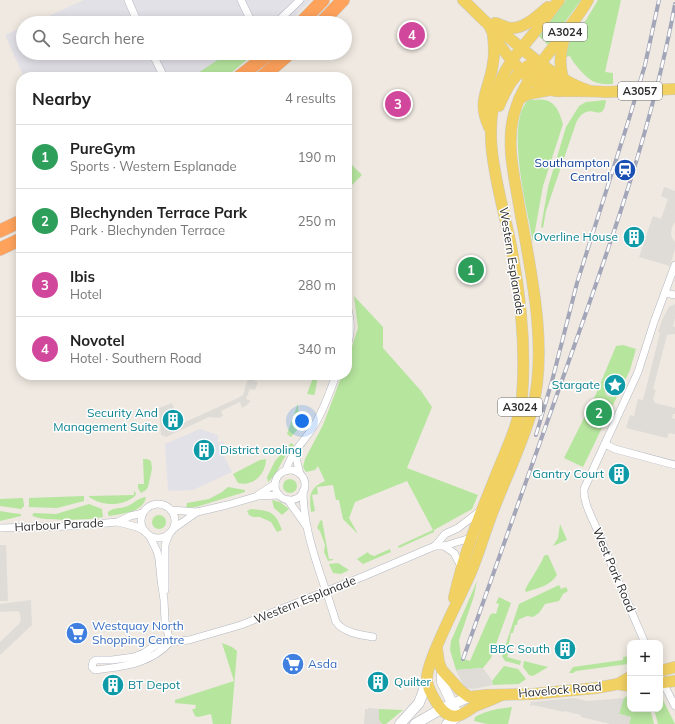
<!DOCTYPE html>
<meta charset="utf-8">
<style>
:root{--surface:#fff;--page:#f6f6f6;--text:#222;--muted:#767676;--line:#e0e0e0;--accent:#0b8043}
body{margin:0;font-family:Mulish,sans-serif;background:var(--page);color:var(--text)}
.controls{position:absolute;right:12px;bottom:12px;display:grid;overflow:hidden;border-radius:8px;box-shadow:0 2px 10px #0003}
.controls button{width:36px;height:36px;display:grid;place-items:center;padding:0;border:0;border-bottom:1px solid var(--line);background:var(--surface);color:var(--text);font:20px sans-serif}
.you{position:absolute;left:302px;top:421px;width:14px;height:14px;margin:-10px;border:3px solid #fff;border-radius:50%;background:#1a73e8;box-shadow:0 0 0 6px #1a73e833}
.badge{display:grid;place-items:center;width:26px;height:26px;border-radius:50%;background:var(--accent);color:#fff;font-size:13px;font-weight:700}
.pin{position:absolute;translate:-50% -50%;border:2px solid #fff;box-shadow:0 1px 4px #0006}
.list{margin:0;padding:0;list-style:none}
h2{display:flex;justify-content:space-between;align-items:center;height:52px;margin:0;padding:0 16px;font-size:17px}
h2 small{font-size:13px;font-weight:400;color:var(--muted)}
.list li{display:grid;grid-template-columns:26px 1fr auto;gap:12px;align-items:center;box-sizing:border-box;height:64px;padding:0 16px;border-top:1px solid var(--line)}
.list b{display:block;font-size:15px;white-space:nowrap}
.list p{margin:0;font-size:13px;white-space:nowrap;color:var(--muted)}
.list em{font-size:13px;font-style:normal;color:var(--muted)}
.icon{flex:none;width:22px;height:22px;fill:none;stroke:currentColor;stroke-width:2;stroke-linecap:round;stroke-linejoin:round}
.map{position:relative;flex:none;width:675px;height:724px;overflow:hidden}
.search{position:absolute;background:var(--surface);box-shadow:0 2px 10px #0003;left:16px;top:16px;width:336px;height:44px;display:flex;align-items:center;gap:10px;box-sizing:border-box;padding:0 14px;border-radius:22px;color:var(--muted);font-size:15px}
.panel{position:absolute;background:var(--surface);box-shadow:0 2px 10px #0003;left:16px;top:72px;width:336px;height:308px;border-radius:16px}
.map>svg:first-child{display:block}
.industrial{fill:#e3e1e8}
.green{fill:#b6e59e}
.plaza{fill:#dfdcd8}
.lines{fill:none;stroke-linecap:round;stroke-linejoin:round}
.street-casing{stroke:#b4b7c1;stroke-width:8}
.secondary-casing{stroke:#b4b7c1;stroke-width:11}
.primary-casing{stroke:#c9c9c9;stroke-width:12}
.highway-casing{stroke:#c9c9c9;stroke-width:14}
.street{stroke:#fff;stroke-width:7}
.secondary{stroke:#fff;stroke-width:10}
.primary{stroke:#f2d163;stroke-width:11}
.highway{stroke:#ffa35c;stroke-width:13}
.rail-casing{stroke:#a3a6b8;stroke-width:4}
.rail{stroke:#fff;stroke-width:2.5;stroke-dasharray:8;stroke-linecap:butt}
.primary-bridge-casing{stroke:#c9c9c9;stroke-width:12;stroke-linecap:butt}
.primary-bridge{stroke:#f2d163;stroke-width:11}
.labels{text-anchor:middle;stroke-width:3;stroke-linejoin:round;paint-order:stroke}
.shield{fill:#fff;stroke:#6d6d6d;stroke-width:1}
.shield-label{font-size:11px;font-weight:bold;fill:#2e2e2e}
.transit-label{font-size:12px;fill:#164399;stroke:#fff;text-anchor:end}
.culture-label{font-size:12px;fill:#0d838f;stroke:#fff;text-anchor:end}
.street-label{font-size:12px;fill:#2e2e2e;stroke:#fff}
.shop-label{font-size:12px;fill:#366cbe;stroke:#fff;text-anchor:start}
</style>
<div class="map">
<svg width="675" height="724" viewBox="0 0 675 724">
<rect width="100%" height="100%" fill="#efe9e1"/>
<g class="industrial">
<polygon points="84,0 311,0 288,23 33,23"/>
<polygon points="23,27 23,53 255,53 226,77 24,77 5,35"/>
<polygon points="200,429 218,435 218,443 223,441 226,448 221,451 232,472 193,490 168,491 165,444"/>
</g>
<g class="green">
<polygon points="566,0 581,0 548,45 539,36"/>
<path d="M598,0H621L605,72L613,73V84C595,85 590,81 579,69C576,65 572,61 570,56L565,57L569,43L586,20Z"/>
<polygon points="228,53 255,53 226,77 192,77"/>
<path d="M532,97L533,100C553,97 558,107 563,124L543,186L533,242C528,212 502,115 532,97Z"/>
<path d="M606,100C603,123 595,106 584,113C580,115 578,119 576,123L546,211L543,228L541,227L548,187L566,127L579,106L586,102Z"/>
<polygon points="347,160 362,175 347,190"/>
<path d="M354,296L383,327V348L421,391L432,407L407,468L478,495L472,509L434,530V532L399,548L398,546L433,530L407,481L355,502L349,518L358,534L343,519L339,500H336L333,485L317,487L318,494L312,495L315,511L311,512C309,496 309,488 325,481L318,466L315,470L306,472L303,467L305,459L323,425L342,375H347V362L358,328Z"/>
<polygon points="623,345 636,349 630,370 583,467 564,458 596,394 616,346"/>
<polygon points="314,375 318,375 315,393 314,395 307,394"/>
<polygon points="298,403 298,410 305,417 297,430 291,437 287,434"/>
<polygon points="291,443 294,445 284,458 275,475 268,482 267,477 275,461"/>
<polygon points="143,459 147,459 151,461 152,469 148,487 146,490 141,493 138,488 138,484 144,484"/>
<path d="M266,459C266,473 254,487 238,483L233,474L260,460Z"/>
<circle cx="290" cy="486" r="7"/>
<polygon points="228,487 245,490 245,492 196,507 186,508 187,503 209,499 222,492"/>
<path d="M134,490L136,494L135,496C122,507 102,506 89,497V496L134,495Z"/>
<polygon points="84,496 84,501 57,508 29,507 29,498"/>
<path d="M146,497C143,513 123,513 110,516L108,515V512C114,507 121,509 128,506C134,503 138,498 146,497Z"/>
<polygon points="23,498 24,506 21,509 0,506 0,499"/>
<polygon points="272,500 280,502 289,509 282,515 274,508"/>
<path d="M89,504L102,509L103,517C93,520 38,522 32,515L34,513L56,514Z"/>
<path d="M251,509C270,511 275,511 282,530L277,532L271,522L260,517H253L249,515L247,511Z"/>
<polygon points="0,511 12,513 21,514 21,516 0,521"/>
<circle cx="159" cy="522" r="7"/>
<polygon points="322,520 329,559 333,559 333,560 328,561 324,552 325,545 320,531 317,528 320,521"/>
<polygon points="560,524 567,540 553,546 558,538"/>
<polygon points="390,549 391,552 363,564 357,559 368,552 369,554 374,556"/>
<path d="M546,555H548L557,575C550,586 538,588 526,592L525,590C531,578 539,568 544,556Z"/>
<polygon points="338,563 349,570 341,574 333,573 329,564"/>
<polygon points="477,581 474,596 459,640 461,658 470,661 490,615 493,613 496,614 499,604 496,603 499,597 511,603 491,658 483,668 456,670 450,650 451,641"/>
<polygon points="559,585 561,589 566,587 568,591 563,594 559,601 545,604 539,613 533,617 527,616 518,620 517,625 515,625 513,633 511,633 508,648 510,649 507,657 521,661 520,665 505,661 502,656 519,604"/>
<polygon points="222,643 232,647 237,651 231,724 213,724 211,714 198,717 195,716 192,709 195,709 196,705 175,703 175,700 234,681"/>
<polygon points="630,656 630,668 629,668 628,664 576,671 573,673 569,673 573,667 623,660 623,657"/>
<polygon points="524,661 548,667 533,676 529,675 523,667"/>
<polygon points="504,666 518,669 526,679 519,684 493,685 492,681"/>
<polygon points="660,694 675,724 658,724 654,709 660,709"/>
<path d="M630,695V709H650L654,724H629L631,717L619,714C621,706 621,697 630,695Z"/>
<path d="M512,707L508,724H487L474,721L475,717C487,710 499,709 512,707Z"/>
<polygon points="379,709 403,710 386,724 382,724 379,720"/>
</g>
<g class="plaza">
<polygon points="664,187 675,191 675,222 672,227 671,233 672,238 675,242 675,249 670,266 639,257 653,216 661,219 668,199 661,196"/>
<polygon points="675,304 675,318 673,326 675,327 675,334 667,335 653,389 656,390 653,399 655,403 675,408 675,414 673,414 672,418 675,419 675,434 669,433 667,438 675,440 626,428 630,415 634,416 638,399 643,400 660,333 658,332 662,320 669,307"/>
<polygon points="249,375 255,375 253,380 258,382 255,390 250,389 246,399 251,401 247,405 242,408 240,402 221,411 223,416 219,418 209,417 166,437 161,435 159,408 172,403 181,424 238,398 243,395"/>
<polygon points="614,376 617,377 619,380 619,383 615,385 617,388 618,392 616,396 610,397 606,395 605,391 606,387 612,384 610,380"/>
<polygon points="0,545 6,545 8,601 0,601"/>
<polygon points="31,600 32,625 0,655 0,642 19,624 21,620 20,614 18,611 0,612 0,604"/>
<polygon points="483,668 491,679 493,685 474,689 467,688 463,685 456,670"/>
<polygon points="574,698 588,701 624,698 619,714 631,717 629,724 610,724 581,717 581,715 564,711 564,712 533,705 530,706 531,702"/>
<polygon points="368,708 379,709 379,720 382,724 364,724 365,709 368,709"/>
</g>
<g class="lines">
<g class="street-casing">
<g id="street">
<polyline points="128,0 138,23"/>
<polyline points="241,0 252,23"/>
<polyline points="276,23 300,0"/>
<polyline points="152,53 164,77"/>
<polyline points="665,293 675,295"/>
<path d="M347,306C351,319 352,332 347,345"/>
<polyline points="605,444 615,449 675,465"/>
<polyline points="296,450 297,462 300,474"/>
<circle cx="290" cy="485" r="15"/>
<path d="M286,471C290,453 306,440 315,424C324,409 330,392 336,375"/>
<path d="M303,491C303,535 324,581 336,622C344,633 361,635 373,637"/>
<polyline points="258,495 275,484"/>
<polyline points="288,500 307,527"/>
<circle cx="158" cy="521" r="17"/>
<polyline points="171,510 197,512 227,505 258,496 279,495"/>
<polyline points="118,522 137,527 145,531"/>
<polyline points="0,528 71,526 118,522 130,516 143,513"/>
<polyline points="173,529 197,512"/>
<polyline points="149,535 157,551 159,559 161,580 164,600 165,621 170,642"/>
<polyline points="435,546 445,534 458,528 480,511"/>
<polyline points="444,546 454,553 462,568"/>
<polyline points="165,590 165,545 169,534"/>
<path d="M170,642C149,665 124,666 95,670L92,667L93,662L96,660H112L134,657L144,653L159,643L166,641L170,642L189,640L241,625L362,577L435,546H444L474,537"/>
<path d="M645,643C629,606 613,569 598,532C593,519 583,503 584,489L638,372L654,322L675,265"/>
<polyline points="660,677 675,706"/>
</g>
</g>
<g class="secondary-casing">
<g id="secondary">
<polyline points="442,670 442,682 458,716 447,724"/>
<polyline points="400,724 419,703 427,682"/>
<polyline points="415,724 441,709 469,697"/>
</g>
</g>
<g class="primary-casing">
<g id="primary">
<path d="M463,0C472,8 479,16 488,24C493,29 502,32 508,37C532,57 560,82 590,91"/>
<path d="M495,23C500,24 505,27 510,28C525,29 538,15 548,7"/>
<path d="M489,25C498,47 527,84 551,90C556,92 561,91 566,91C580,91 593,91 606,92"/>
<path d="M531,65C542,76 555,82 567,91"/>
<path d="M563,78C559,63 560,52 565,37"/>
<polyline points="519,99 528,94 550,90"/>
<path d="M499,106C507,87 515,72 533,63H541"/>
<path d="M489,127C476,100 490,89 493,63C495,54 494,44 493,35"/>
<path d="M454,598C463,555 480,515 496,475C506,450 519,424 522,397C526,348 521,299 512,251C502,195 477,135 501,80C509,60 525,45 538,28C545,19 552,9 559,0"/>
<polyline points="437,649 439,663 442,670 460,690 469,697 487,695 533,694 596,688 618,684 630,686"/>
<polyline points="660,671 675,667"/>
<polyline points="660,683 675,681"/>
<polyline points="618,684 630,677"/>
<path d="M502,695C493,699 484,703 475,706C470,709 463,715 457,716C447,718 439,707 435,700C432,695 428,687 427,681C426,672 431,661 434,653C444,628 456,605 467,581C477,561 482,540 490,519C503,483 521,448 532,410C549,348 530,267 519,205C514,175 506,144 514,114C526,69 565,40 588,0"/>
</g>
</g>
<g class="highway-casing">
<g id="highway">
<polyline points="301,23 323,0"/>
<polyline points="321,23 343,0"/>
<polyline points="239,77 270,53"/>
<polyline points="262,77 290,53"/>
<polyline points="0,231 21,221"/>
<polyline points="0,249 21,239"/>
</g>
</g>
<use href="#street" class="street"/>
<use href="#secondary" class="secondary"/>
<use href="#primary" class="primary"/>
<use href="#highway" class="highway"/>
<g class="rail-casing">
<g id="rail">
<polyline points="536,435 552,381 577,283 629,119 645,65 659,0"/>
<path d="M463,659C499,558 535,456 571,355C612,240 653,124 675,4"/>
</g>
</g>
<use href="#rail" class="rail"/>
<g class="primary-bridge-casing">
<polyline id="primary-bridge" points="606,92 675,89"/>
</g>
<use href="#primary-bridge" class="primary-bridge"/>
</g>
<defs>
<g id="station-disc" transform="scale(1.15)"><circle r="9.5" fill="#1a4fb4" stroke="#fff"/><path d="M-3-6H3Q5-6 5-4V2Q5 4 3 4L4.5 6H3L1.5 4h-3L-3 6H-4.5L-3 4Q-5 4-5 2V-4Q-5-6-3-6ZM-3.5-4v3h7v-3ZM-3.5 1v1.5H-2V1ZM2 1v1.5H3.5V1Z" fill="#fff"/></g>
<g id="building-disc" transform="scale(1.15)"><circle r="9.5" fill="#0f9aa8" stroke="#fff"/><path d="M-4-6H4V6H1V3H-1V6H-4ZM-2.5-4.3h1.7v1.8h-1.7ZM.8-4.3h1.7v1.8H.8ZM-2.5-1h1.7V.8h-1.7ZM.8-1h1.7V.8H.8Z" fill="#fff"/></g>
<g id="sight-disc" transform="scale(1.15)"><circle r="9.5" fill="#0f9aa8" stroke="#fff"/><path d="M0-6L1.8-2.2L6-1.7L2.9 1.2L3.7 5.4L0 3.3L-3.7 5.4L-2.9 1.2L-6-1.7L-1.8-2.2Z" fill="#fff"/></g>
<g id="supermarket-disc" transform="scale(1.15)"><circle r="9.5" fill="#3f7fe0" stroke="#fff"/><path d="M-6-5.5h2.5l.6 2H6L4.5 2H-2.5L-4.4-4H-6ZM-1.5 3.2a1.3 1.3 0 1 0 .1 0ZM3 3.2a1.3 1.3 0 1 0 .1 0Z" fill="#fff"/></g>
</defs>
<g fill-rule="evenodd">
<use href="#station-disc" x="625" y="170"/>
<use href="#building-disc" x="634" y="237"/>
<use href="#sight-disc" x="615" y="385"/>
<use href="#building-disc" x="173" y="420"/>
<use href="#building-disc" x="204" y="450"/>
<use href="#building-disc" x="619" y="474"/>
<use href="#supermarket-disc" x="77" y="633"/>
<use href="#building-disc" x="565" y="649"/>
<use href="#supermarket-disc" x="293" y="664"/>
<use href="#building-disc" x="378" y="682"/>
<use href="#building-disc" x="113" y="685"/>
</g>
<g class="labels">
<g class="shield">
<rect x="543" y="23" width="44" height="18" rx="3"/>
<rect x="618" y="82" width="44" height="18" rx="3"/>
<rect x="498" y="398" width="44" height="18" rx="3"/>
</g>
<g class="shield-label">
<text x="565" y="36">A3024</text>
<text x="640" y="95">A3057</text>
<text x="520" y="411">A3024</text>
</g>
<g class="transit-label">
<text x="610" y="167">Southampton<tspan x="610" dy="14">Central</tspan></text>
</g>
<g class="culture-label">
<text x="618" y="241">Overline House</text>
<text x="600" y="389">Stargate</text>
<text x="158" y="417">Security And<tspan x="158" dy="14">Management Suite</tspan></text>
<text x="220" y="454" text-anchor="start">District cooling</text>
<text x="604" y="478">Gantry Court</text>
<text x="550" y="653">BBC South</text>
<text x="394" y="686" text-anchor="start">Quilter</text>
<text x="128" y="689" text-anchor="start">BT Depot</text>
</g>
<g class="street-label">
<text transform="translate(512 261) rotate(81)" y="4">Western Esplanade</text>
<text transform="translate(59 525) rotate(-3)" y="4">Harbour Parade</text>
<text transform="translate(614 570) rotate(67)" y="4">West Park Road</text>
<text transform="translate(305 600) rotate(-22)" y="4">Western Esplanade</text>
<text transform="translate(560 690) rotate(-5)" y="4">Havelock Road</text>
</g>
<g class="shop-label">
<text x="92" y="630">Westquay North<tspan x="92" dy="14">Shopping Centre</tspan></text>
<text x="308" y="668">Asda</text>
</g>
</g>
</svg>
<div class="controls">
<button>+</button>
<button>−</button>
</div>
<div class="you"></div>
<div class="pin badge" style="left:471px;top:270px;background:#2e9e5b">1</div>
<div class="pin badge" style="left:599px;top:413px;background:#2e9e5b">2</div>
<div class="pin badge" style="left:398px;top:104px;background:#d1479c">3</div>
<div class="pin badge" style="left:412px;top:35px;background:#d1479c">4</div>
<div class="search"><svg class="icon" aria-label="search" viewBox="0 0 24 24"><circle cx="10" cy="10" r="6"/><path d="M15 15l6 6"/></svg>Search here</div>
<section class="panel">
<h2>Nearby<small>4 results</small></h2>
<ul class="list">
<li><span class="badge" style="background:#2e9e5b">1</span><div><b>PureGym</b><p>Sports · Western Esplanade</p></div><em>190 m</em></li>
<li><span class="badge" style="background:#2e9e5b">2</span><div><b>Blechynden Terrace Park</b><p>Park · Blechynden Terrace</p></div><em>250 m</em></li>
<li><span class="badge" style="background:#d1479c">3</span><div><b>Ibis</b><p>Hotel</p></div><em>280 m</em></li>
<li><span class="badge" style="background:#d1479c">4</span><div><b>Novotel</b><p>Hotel · Southern Road</p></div><em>340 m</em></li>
</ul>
</section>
</div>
